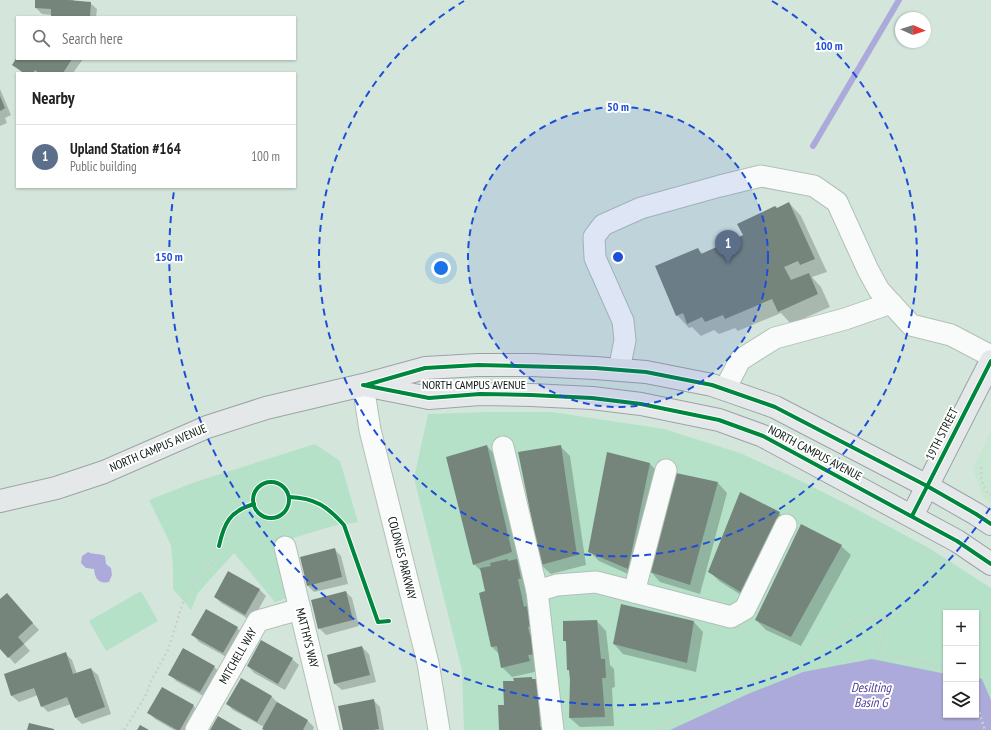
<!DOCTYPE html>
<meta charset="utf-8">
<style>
:root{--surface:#fff;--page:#f6f6f6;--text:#222;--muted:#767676;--line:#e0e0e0;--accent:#1a73e8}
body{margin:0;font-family:"PT Sans Narrow",sans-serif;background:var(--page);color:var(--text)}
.controls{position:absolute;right:12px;bottom:12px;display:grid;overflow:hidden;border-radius:0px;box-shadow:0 1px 3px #0004}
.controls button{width:36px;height:36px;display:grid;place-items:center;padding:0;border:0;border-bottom:1px solid var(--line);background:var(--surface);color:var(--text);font:20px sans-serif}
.compass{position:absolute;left:895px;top:12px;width:36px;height:36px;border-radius:50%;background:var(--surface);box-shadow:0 1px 3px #0004;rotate:93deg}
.you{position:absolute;left:441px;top:268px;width:14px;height:14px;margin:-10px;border:3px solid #fff;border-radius:50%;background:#1a73e8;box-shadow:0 0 0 6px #1a73e833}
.badge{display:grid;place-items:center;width:26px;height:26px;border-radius:50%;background:var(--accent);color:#fff;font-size:13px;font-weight:700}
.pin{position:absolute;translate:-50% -33px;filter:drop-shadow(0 1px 2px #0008)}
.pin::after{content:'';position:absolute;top:21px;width:14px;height:12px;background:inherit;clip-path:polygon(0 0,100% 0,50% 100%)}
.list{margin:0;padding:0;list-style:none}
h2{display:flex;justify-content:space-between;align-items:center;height:52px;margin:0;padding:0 16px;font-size:17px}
h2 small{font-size:13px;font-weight:400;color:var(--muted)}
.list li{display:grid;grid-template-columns:26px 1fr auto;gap:12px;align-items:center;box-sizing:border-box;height:64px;padding:0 16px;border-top:1px solid var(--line)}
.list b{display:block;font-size:15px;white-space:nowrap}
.list p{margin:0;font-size:13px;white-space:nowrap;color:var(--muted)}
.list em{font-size:13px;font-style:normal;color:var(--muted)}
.icon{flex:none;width:22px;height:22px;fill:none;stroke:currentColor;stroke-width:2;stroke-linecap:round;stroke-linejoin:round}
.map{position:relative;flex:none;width:991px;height:730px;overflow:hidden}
.search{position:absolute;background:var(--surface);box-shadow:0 1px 3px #0004;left:16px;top:16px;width:280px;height:44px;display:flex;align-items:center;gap:10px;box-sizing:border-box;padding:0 14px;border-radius:0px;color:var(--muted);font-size:15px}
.panel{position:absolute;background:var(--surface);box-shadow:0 1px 3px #0004;left:16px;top:72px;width:280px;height:116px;border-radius:0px}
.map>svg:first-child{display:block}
.built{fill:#c7e7d3}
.green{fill:#b5e1c8;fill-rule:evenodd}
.water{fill:#acaada}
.shadow{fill:#0003}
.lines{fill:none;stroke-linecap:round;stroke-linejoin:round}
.stream{stroke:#acaada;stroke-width:6}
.building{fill:#76857c}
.minor-casing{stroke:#b1c0b7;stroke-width:23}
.major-casing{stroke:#9ca3a6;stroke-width:24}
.path{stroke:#cbd0cd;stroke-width:2.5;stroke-dasharray:2 3;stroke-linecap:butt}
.minor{stroke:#f9fbfa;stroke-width:21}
.major{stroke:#e5e8e9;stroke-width:22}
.cycleway-casing{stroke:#fff;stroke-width:6}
.cycleway{stroke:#00873e;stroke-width:4}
.ring{fill:none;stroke:#1d4ed8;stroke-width:2;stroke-dasharray:7 5}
.labels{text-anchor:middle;stroke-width:4;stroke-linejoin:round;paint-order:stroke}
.street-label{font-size:12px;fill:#0c1811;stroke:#fff}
.water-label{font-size:13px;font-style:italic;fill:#534197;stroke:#fff}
.centre{fill:#1d4ed8;stroke:#fff;stroke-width:2}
.ring-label{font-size:12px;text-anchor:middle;font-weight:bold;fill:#1d4ed8;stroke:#fff;stroke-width:4;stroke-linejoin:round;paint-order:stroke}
</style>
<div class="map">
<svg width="991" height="730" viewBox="0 0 991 730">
<rect width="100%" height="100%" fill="#d4e6db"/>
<polygon class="built" points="991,431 991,503 982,496 973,468"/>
<g class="green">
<path d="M489,412H552L664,429L740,453L799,480L860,511L929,548L991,588V730H464L462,670L414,478L428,414ZM946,613H976V715H946Z"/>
<polygon points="315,444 340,461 358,522 333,526 293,538 307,591 275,602 234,553 198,593 191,610 173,589 173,567 171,545 149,500 195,482"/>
<polygon points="141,591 158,621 106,651 89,621"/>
</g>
<g class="water">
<path d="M88,552C94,555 99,553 105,556L106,564L111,568L112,575L109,582C98,584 95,578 94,569L86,568L81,563L82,556Z"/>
<polygon points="872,659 946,674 946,715 976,715 976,678 982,679 991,700 991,730 670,730 748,694 803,672"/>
</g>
<g class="shadow">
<polygon points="36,0 74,0 74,2 90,3 97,9 96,17 52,17 52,15 42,14 36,8"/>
<polygon points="17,59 83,59 73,73 23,73 13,65"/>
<polygon points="0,89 11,115 5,118 7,123 0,126"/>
<polygon points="789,203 801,216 827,272 812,277 821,287 830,307 791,324 781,313 738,331 735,328 719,334 714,330 701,336 692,327 689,328 677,315 698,249 703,254 744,236 777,209"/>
<polygon points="487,446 496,456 521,562 519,563 526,570 539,671 512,677 502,667 500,655 492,647 480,593 486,592 482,572 474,564"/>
<polygon points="560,446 570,456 586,565 551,574 541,565"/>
<polygon points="649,463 659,473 637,578 599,561 590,552"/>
<polygon points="718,483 727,493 700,594 660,582 651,572"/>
<polygon points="779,513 789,523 752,602 719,581 709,571"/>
<polygon points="841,546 851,555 801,646 766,630 756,620"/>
<polygon points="334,549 341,556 348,584 314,592 308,586 301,558"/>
<polygon points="259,589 266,596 252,621 221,603 215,597"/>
<polygon points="346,592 352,598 359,626 326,635 319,628"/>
<polygon points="0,601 13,601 39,630 24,644 30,651 15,664 0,647"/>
<polygon points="597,621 606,631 610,665 614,669 615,687 612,688 614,726 580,727 570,718 570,672 568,669 567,643 564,640"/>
<polygon points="694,622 703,632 696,672 623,654 614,644"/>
<polygon points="237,628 244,634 230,659 199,642 193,635"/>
<polygon points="362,647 369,654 376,682 342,690 335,684 328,656"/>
<polygon points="65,653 72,660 77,674 91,669 98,675 111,714 82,724 76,718 71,704 48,712 42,706 38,695 19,702 12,696 5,675"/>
<polygon points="292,659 299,665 285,690 254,673 248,666"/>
<polygon points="214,667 221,673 207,698 176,681 170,674"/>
<polygon points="532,678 533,680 549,730 500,730 505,706 515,682"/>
<polygon points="241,679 272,697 278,703 278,704 308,721 314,727 313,730 265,730 264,727 233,710 227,704"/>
<polygon points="373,700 380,707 384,730 344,730"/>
<polygon points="193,706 200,712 190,730 174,730 155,719 149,713"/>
</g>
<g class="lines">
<polyline class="stream" points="813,146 899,0"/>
</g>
<g class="building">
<polygon points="35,0 68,0 91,2 90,17 51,17 51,9 35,8"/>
<polygon points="17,57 17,59 72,59 63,73 39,73 35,70 33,73 24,73 12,65"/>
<polygon points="0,96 5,108 0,111"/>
<polygon points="789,202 815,259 800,265 798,261 784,267 791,280 809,273 818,294 778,312 772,299 725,319 723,315 705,322 702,317 687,324 683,313 676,316 655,266 698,248 701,254 743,235 737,224 775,206 777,208"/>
<polygon points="487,445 512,552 473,565 446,457"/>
<polygon points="561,445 577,555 541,565 518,452"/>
<polygon points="607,452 650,463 628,569 588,552"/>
<polygon points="676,473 718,482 690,585 650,572"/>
<polygon points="740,492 780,512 742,593 708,572"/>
<polygon points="801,524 842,545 791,637 755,620"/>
<polygon points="335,548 342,577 307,586 300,557"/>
<polygon points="508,559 508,561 517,559 521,579 518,579 524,607 527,606 531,626 528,627 530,635 533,634 537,654 528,655 530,661 501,668 497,646 491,647 479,593 485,591 480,568 491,566 490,563"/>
<polygon points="228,571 260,589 245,615 214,597"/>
<polygon points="346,591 353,620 318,629 311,600"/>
<polygon points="7,593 33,623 18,637 24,644 8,658 0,649 0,599"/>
<polygon points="621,604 694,621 687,663 613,644"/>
<polygon points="206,609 238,627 223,653 191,635"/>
<polygon points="597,620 601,659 605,659 606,678 602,678 605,717 569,718 570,680 569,670 567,670 566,641 563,641 563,621"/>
<polygon points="261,640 293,658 278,684 247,666"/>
<polygon points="362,646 370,675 334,684 327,655"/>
<polygon points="183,648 215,666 200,692 168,675"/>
<polygon points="66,652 73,674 91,668 105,707 75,718 67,697 41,707 34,688 11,696 4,674"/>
<polygon points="532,677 532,679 541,679 541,698 539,699 540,727 543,727 543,730 499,730 498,705 504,705 503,681 514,681 513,678"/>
<polygon points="241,678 272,696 257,722 226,704"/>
<polygon points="162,687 194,705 180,730 177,730 147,713"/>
<polygon points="374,699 379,729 373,730 343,730 338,706"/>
<polygon points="277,702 308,720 303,730 264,730 262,729"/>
<polygon points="218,716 242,730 210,730"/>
<polygon points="29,723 54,729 54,730 27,730"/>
<polygon points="140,725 149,730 137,730"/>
</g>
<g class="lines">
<g class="minor-casing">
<g id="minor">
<polyline points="619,370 625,340 623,321 595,258 594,237 603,225 641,208 720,186 761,176 814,186 837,202 868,270 879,290 911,325 951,335 991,356"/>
<polyline points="363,385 370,430 428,663 439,730"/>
<polyline points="725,389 740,360 775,338 845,319 891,303"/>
<polyline points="503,447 537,591"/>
<polyline points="285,547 329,730"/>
<polyline points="634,592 666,470"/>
<polyline points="196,730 258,621 300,609"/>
<polyline points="553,730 537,591 557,585 596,582 731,617 745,609 786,525"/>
</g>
</g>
<g class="major-casing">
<g id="major">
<polyline points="369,386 429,398 480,394 531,395 592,398 641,404 719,420 763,436 957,541 991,564"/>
<polyline points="0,501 56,488 104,472 207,427 266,408 363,385 425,368 478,365 532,365 595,368 646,372 712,385 775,407 927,486 976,514 991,524"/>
<polyline points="912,516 991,361"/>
</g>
</g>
<g class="path">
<path d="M981,467C981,477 981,489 991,495"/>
<polyline points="976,703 985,730"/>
<polyline points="124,730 145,697 152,679 168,650 185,596 201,572 216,560"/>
<polyline points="658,730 682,712 728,690 778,672 855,620 887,617 879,654 946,667"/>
</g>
<use href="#minor" class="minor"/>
<use href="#major" class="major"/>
<g class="cycleway-casing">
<g id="cycleway">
<polyline points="363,385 429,398 480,394 531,395 592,398 641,404 719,420 763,436 957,541 991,564"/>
<polyline points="366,385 425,368 478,365 595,368 646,372 712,385 775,407 927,486 976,514 991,524"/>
<circle cx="271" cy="500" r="18"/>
<path d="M289,497C315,498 327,506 344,525L378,622L389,621"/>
<polyline points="912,516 991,361"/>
<path d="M219,546C224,523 230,511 254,504"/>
</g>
</g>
<use href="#cycleway" class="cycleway"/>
</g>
<circle cx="618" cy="257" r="150" fill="#1d4ed8" fill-opacity=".12"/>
<g class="ring">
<circle cx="618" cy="257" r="150"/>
<path d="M772 1A299 299 0 1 1 464 1"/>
<path d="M990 508A449 449 0 0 1 174 191"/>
</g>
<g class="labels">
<g class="street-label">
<text x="474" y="389">NORTH CAMPUS AVENUE</text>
<text transform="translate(942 434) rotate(-63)" y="4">19TH STREET</text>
<text transform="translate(158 448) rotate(-23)" y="4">NORTH CAMPUS AVENUE</text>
<text transform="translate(815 453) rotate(28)" y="4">NORTH CAMPUS AVENUE</text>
<text transform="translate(402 558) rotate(76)" y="4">COLONIES PARKWAY</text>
<text transform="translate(307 638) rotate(76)" y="4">MATTHYS WAY</text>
<text transform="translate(238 656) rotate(-60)" y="4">MITCHELL WAY</text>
</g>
<g class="water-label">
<text x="871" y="692">Desilting<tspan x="871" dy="15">Basin G</tspan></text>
</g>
</g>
<circle cx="618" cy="257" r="6" class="centre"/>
<g class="ring-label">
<text x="829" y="50">100 m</text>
<text x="618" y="111">50 m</text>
<text x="169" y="261">150 m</text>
</g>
</svg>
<div class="controls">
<button>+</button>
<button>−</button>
<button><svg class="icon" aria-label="layers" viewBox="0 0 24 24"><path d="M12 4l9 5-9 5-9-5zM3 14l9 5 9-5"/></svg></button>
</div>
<svg class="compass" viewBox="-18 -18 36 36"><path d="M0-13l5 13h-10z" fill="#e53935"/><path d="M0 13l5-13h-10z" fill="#767676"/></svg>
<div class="you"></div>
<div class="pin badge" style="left:728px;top:263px;background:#5c6f8a">1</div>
<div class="search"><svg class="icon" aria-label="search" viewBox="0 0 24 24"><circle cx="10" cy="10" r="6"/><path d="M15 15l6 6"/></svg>Search here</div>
<section class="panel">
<h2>Nearby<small></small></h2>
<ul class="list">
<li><span class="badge" style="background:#5c6f8a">1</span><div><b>Upland Station #164</b><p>Public building</p></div><em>100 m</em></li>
</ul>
</section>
</div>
